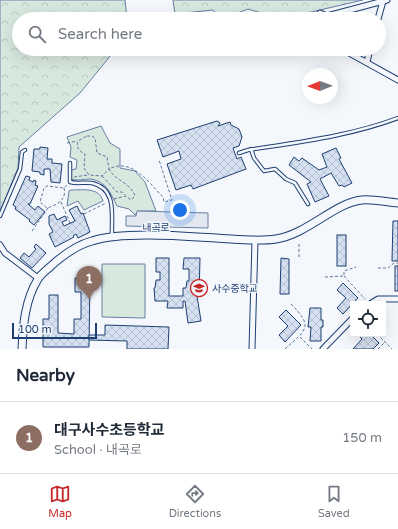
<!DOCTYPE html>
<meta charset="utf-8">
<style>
:root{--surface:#fff;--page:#f6f6f7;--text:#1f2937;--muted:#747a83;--line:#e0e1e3;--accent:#c62828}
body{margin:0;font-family:"Varela Round","Noto Sans KR",sans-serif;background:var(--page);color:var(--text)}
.controls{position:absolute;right:12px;bottom:12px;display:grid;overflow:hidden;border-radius:0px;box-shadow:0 4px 16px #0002}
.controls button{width:36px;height:36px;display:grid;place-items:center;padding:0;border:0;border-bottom:1px solid var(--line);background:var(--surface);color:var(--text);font:20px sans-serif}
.compass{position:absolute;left:302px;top:68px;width:36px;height:36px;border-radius:50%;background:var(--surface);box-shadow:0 4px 16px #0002;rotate:269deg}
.scale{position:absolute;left:12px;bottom:10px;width:85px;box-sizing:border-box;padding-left:4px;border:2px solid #1d3f73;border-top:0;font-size:11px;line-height:14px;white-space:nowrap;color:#1d3f73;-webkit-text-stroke:3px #f4f7fb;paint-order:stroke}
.you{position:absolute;left:180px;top:210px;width:14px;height:14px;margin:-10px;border:3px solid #fff;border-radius:50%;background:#1a73e8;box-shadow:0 0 0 6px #1a73e833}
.badge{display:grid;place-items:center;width:26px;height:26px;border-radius:50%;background:var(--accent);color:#fff;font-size:13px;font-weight:700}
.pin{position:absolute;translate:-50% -33px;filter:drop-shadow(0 1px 2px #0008)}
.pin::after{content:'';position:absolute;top:21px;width:14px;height:12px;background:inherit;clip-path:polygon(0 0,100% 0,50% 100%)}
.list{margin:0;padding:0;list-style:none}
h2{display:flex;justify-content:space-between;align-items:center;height:52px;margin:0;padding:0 16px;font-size:17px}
h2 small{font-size:13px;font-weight:400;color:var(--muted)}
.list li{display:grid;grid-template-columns:26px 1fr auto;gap:12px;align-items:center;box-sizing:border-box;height:72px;padding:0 16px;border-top:1px solid var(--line)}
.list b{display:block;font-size:15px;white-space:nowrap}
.list p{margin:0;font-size:13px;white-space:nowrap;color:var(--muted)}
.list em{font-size:13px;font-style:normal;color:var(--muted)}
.icon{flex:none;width:22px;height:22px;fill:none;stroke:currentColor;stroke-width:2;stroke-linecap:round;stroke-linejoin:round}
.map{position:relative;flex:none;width:398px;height:349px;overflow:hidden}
.search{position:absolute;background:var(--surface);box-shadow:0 4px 16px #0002;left:12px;right:12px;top:12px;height:44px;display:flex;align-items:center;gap:10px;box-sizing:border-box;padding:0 14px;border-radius:22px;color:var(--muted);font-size:15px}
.sheet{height:124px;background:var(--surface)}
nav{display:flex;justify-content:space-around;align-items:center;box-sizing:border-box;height:56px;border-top:1px solid var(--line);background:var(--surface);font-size:11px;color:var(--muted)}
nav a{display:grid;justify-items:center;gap:2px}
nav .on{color:var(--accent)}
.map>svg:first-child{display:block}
.green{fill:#d7e8df;stroke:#687fa3}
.forest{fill:url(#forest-crowns);stroke:#687fa3}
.parking{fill:#e3e8f0;stroke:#687fa3}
.building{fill:url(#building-cross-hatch);stroke:#1d3f73}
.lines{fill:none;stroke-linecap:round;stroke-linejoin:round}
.service-casing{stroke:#1d3f73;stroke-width:4.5}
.minor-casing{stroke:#1d3f73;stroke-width:7}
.secondary-casing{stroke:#1d3f73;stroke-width:9}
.path{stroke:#5e769c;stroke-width:1;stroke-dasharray:3 2;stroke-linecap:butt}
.service{stroke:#f4f7fb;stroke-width:2.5}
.minor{stroke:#f4f7fb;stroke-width:5}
.secondary{stroke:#f4f7fb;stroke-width:7}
.labels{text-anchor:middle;stroke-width:3;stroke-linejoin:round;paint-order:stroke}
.street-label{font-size:10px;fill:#1d3f73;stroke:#f4f7fb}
.poi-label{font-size:10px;fill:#1d3f73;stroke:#f4f7fb;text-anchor:start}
</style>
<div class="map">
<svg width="398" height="349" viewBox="0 0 398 349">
<defs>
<pattern id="forest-crowns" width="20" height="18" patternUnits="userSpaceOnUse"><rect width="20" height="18" fill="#d7e8df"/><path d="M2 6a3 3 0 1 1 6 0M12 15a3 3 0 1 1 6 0" fill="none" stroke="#b8c8c3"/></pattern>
<pattern id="building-cross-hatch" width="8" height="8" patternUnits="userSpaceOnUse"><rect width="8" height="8" fill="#d5e0f0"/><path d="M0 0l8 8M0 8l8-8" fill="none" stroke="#b6c1d1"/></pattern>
</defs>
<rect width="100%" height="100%" fill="#f4f7fb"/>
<g class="green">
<path d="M101,126L110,143L120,149V168L135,171L145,182L156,211H138L135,215L129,209L117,206C111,194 106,181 91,179C84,179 77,181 71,179V170L76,169L77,160L70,157L71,147L67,137Z"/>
<path d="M71,190C83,190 99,187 103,201L84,210L78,201L67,206L69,191Z"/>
<polygon points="102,264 145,264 145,318 102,317"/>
</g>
<g class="forest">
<polygon points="0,0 125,0 127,19 19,19 19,49 110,49 111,55 80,93 19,147 18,168 0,211"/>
<polygon points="173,0 363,0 281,19 248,9 223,19 220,19 213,10 175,14"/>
</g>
<polygon class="parking" points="137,211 208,213 208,228 126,226 126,216 136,216"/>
<g class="building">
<polygon points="217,121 220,123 218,126 230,122 231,125 239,129 242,137 239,146 233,148 237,159 241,157 246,169 193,189 191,185 176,190 167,164 181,159 179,151 163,157 157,140"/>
<polygon points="40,147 48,148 47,159 52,159 52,163 62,164 60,183 51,182 50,169 44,169 44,175 40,174 40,172 32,171 34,149 40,149"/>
<polygon points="336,148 341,158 339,159 352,183 344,187 342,185 339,186 331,173 320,179 329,196 315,202 307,184 311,182 289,165 294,157 299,161 302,158 319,170 327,167 322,154"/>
<polygon points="26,176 30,177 29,180 33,182 34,180 36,181 35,185 38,186 30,204 28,204 35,210 38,206 45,212 34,225 29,221 30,220 15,209 16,207 13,205"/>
<polygon points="77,206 81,214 83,213 90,232 78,238 76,234 73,236 74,237 55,247 49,234 53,232 49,224 49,216 54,214 57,220 65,216 67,220 62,222 64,226 75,221 69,210"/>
<polygon points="393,221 398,221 398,261 392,261"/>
<rect x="337" y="235" width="9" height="31"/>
<polygon points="36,244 46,253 32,268 20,258 24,253 29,257 36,249 34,247"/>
<polygon points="156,258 169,258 169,296 183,296 183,288 186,288 187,281 189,281 189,269 183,269 184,258 200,258 199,296 197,296 201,321 188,323 185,301 183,301 183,308 167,308 168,301 155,301 154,288 155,288 156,280 160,280 160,272 156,272"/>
<polygon points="281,258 289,259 289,294 280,294"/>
<rect x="395" y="266" width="3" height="25"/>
<polygon points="75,278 90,278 89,347 43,347 43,319 49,319 49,295 58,295 58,333 74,334 74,319 81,319 81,292 75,292"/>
<polygon points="343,283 358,298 343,314 337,308 346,298 337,290"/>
<polygon points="310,308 321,308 321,320 323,320 323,327 321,327 321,341 310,341 311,327 308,327"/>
<polygon points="286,310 301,325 285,342 279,335 288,326 279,317"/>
<polygon points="105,325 169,327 168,349 127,349 127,341 89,340 89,335 105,335"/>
<polygon points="357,334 370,334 379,343 373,349 353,349 362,339"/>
</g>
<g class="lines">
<g class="service-casing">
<g id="service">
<polyline points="251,149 254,158 264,171 275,169 286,179 295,183 308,204"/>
<path d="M239,153L248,150C299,142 350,136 398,118"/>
<path d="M70,163V182C77,184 84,182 92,183C118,189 111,217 112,236"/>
<polyline points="0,216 20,169 22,152 25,150"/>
</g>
</g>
<g class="minor-casing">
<g id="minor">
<polyline points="317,19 320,13 327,16 387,0"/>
<polyline points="378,19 383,1"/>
<polyline points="342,49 398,80"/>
<polyline points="367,62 370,49"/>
<polyline points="0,245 5,253 38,278"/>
<polyline points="370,304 378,299 398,299"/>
<polyline points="252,349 255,240"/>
<polyline points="323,349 353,318"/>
</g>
</g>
<g class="secondary-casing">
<path id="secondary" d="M22,349C23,325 25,300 38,279C41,274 47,270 51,266C62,256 77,245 92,241C122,231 183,236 216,238C236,239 257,242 276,239C308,234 334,203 362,200C373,199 386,202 398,203"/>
</g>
<g class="path">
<path d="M87,136H92L95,138L97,153L107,157L109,169L102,176L89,175L84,168L85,154C79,151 76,148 78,141Z"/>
<polyline points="67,143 77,141"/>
<polyline points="102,176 117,192 122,192 125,195"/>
<polyline points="74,177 88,175"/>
<path d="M64,188C67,200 57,205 47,208L40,202L44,188L47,186L64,188L68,184"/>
<path d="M114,199L126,196L131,200L135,196C131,183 114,180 109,169C132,157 149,183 163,197L164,202L172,200L159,160"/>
<polyline points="61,202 70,223"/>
<polyline points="84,214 106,203"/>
<polyline points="32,231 48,208"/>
<polyline points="299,244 299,259"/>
<polyline points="378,268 388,268 394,263 398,263"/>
<polyline points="344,275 344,271 356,267"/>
<polyline points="344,276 365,299"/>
<polyline points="325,277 343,276"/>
<polyline points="377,334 392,349"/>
<polyline points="300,337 312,349"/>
<path d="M285,349C307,329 314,327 290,303"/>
<polyline points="378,349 385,342"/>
</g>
<use href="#service" class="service"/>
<use href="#minor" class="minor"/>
<use href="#secondary" class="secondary"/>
</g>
<defs>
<g id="school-ring" transform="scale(0.9)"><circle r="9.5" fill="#f4f7fb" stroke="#c62828" stroke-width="1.5"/><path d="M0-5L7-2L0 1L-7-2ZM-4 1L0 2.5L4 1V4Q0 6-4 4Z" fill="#c62828"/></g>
</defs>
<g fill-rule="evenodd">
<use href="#school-ring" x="199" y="288"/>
</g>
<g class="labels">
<g class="street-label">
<text x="156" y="231">내곡로</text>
</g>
<g class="poi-label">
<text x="212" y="292">사수중학교</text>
</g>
</g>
</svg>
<div class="controls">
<button><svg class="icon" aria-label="locate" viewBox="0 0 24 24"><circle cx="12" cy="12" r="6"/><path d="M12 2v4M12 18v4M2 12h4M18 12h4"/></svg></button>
</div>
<svg class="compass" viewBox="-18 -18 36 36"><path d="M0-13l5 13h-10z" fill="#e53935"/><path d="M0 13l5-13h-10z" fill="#747a83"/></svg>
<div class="scale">100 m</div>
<div class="you"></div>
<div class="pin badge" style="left:89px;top:299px;background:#8d6e63">1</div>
<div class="search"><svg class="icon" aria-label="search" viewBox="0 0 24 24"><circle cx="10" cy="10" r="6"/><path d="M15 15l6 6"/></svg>Search here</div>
</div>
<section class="sheet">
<h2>Nearby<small></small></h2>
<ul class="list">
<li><span class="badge" style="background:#8d6e63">1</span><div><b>대구사수초등학교</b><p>School · 내곡로</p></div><em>150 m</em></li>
</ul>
</section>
<nav>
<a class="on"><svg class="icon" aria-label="map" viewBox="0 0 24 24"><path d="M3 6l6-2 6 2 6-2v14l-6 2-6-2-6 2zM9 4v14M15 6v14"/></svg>Map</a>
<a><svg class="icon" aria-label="directions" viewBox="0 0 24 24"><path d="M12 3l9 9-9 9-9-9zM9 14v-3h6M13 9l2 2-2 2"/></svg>Directions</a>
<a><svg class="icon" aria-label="saved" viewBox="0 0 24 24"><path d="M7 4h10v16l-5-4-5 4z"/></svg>Saved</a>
</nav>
